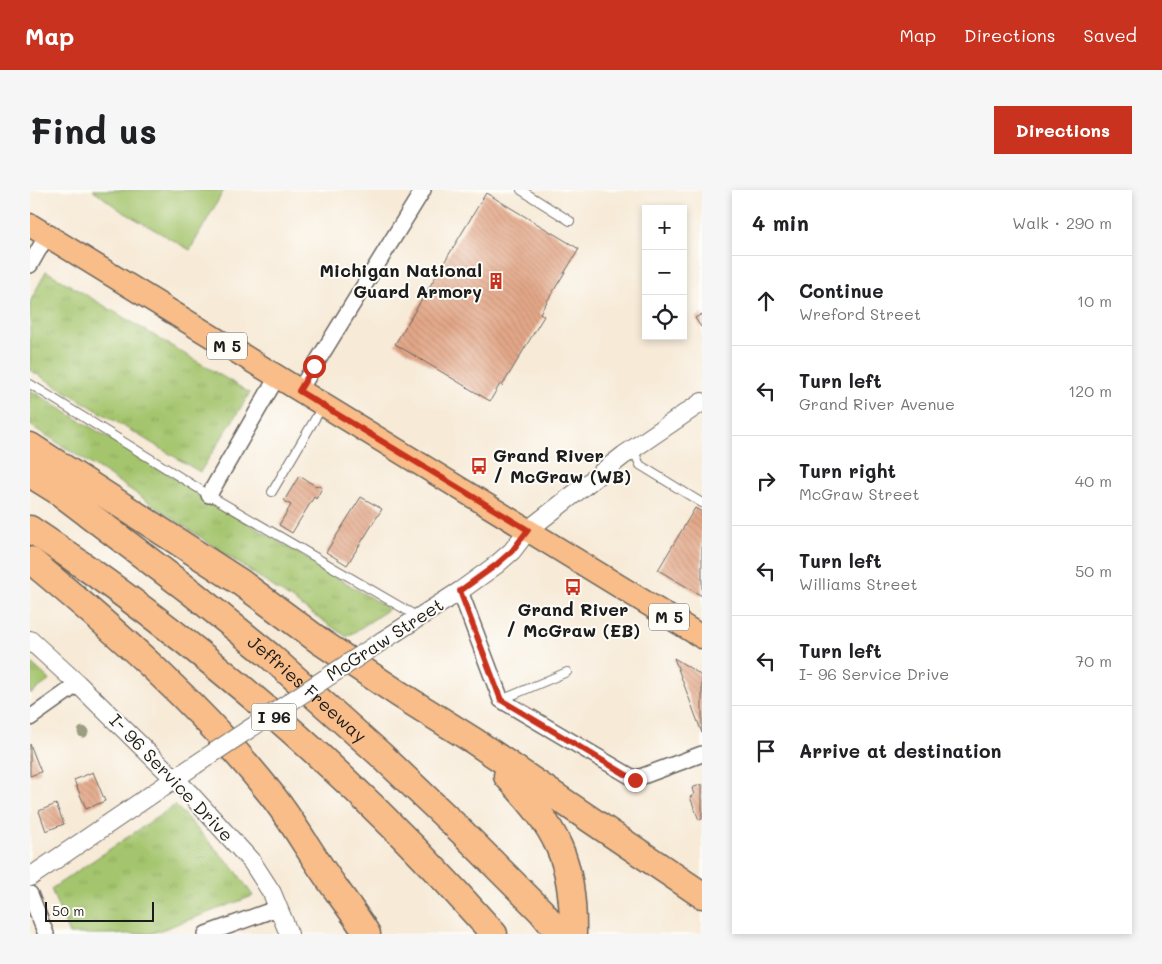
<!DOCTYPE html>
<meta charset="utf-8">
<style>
:root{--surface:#fff;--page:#f6f6f6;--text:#202124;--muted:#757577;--line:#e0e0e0;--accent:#c8321e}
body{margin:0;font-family:Mali,sans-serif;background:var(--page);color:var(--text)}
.controls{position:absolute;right:15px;top:15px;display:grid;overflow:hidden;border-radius:0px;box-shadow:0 2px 8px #0003}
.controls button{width:45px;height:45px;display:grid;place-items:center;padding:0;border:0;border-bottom:1px solid var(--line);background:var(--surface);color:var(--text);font:25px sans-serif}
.scale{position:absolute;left:15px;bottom:12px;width:109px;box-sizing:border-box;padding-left:5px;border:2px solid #1c1c1c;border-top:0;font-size:14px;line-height:18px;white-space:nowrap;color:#1c1c1c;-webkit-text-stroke:4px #fdfcf7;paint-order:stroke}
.stop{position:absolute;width:15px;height:15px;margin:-11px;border:4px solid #c8321e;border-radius:50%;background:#fff}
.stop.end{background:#c8321e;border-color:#fff;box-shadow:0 1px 5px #0008}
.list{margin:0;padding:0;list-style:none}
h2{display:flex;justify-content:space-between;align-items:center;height:65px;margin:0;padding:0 20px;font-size:21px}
h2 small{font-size:16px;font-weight:400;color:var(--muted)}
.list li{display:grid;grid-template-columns:32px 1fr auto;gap:15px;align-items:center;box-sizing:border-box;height:90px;padding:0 20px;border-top:1px solid var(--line)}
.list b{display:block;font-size:19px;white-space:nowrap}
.list p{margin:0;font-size:16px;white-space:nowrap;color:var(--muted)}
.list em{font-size:16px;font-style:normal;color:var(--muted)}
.icon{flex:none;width:28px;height:28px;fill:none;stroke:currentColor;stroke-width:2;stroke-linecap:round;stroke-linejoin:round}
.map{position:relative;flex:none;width:672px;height:744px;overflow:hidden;border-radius:0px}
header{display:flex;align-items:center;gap:30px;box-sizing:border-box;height:70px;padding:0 25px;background:var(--accent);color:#fff}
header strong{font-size:24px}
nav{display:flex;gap:28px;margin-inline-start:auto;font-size:18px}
.intro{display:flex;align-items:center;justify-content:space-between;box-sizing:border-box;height:120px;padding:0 30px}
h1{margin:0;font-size:35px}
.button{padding:12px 22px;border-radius:0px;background:var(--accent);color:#fff;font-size:18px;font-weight:700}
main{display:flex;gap:30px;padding:0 30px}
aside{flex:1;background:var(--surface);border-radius:0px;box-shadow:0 2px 8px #0003}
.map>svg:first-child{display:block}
.grass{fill:url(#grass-tufts);stroke:#607044}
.pitch{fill:#a4c56d;stroke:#607044}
.building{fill:url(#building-back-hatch)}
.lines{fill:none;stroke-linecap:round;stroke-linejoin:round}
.service-casing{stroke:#69645d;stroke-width:10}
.minor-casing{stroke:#69645d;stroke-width:18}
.tertiary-casing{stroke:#69645d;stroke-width:20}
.primary-casing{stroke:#69645d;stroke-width:25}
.motorway-casing{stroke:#69645d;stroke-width:29}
.service{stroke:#fff;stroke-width:8}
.minor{stroke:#fff;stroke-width:15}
.tertiary{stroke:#fff;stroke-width:18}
.primary{stroke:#f8bd88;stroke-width:22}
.motorway{stroke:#f8bd88;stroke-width:26}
.tertiary-bridge-casing{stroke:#69645d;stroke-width:20;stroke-linecap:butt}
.tertiary-bridge{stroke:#fff;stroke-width:18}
.tree{fill:#9c9e82}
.route{stroke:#c8321e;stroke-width:6}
.labels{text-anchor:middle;stroke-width:4;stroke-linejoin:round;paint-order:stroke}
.shield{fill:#fdfcf7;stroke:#605f5e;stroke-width:1}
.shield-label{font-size:16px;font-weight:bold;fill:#1c1c1c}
.poi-label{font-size:18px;font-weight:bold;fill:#1c1c1c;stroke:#fdfcf7;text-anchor:end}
.street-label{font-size:18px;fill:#1c1c1c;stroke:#fdfcf7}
</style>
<header>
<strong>Map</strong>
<nav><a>Map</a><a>Directions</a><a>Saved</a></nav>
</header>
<div class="intro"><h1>Find us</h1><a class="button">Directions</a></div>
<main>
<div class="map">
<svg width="672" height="744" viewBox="0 0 672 744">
<defs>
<pattern id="grass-tufts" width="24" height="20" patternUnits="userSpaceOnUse" patternTransform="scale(1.25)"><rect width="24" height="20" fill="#a4c56d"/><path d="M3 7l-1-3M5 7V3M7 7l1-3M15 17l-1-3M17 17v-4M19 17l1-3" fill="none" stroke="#8da95e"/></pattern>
<pattern id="building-back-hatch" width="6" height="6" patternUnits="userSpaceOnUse" patternTransform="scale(1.25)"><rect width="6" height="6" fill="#e3a788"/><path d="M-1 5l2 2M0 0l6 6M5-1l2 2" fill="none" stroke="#c28f75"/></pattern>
</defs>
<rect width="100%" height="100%" fill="#fdfcf7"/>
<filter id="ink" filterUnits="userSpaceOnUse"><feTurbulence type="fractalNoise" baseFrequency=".02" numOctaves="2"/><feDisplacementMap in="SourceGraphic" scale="10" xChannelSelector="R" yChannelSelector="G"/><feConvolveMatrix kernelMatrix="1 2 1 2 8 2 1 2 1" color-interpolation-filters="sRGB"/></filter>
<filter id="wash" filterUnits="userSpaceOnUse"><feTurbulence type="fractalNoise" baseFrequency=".0096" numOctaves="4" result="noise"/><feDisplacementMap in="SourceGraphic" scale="20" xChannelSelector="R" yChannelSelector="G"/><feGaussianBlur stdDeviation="1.12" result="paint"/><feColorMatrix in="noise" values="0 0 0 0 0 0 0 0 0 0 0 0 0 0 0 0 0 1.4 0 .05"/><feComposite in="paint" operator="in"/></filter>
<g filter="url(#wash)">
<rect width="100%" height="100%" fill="#f7ead7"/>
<g class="grass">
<polygon points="16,81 220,203 170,282 0,180 0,112"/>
<polygon points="0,200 359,419 317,447 98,298 0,235"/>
<polygon points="0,472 20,490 0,504"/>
<polygon points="145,615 206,681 223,706 120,744 39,744 21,699"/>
</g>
<polygon class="pitch" points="63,0 194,0 160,60 90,20"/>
<g id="blocks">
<g class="building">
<polygon points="456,3 549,59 510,123 514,126 472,196 470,194 460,211 365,154"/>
<polygon points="672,124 672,136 671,137 665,128"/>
<polygon points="269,286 286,296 287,295 292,298 286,309 284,307 262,343 249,335 261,315 254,311"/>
<polygon points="331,307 352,319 317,375 296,362"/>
<polygon points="665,318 672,322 672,406 628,380"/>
<polygon points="644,468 668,483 672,488 672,543"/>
<polygon points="0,554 11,582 0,586"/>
<polygon points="63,582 75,611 56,619 44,590"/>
<polygon points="672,594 672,629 669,630 660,607 664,605 662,598"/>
<polygon points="26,614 34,634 16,641 9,621"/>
</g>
</g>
</g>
<g filter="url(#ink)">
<use href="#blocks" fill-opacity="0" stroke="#69645d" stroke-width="1"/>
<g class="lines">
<g class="service-casing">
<g id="service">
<polyline points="491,0 540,31"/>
<polyline points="0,194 179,305 388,427"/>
<polyline points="603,259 610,275 672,313"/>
<polyline points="242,302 292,217"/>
<polyline points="471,510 537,482"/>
</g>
</g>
<g class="minor-casing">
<g id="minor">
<polyline points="0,75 17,45"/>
<polyline points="269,201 393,0"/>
<polyline points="179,305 247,187"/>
<polyline points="430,401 471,510 605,589 672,564"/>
<polyline points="0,528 48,494"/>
<polyline points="0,704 16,744"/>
<polyline points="176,744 248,718"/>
</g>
</g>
<g class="tertiary-casing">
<g id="tertiary">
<polyline points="0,450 48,494 161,605 222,672 242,703 259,744"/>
<polyline points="352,451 430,401 466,375 482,361 498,340 594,265 672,212"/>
<polyline points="0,687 165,575"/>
</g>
</g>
<g class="primary-casing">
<polyline id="primary" points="0,35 672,447"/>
</g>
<g class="motorway-casing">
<g id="motorway">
<polyline points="0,256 210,392 291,452 369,504 444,551 672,705"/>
<path id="s1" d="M0,284L29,302L161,402L240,466L351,565L432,642L511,721L530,744"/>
<path d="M0,339C171,453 328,590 464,744"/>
<path d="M0,370C86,441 172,517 241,604C261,629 276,656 294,682C308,703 324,722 337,744"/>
<path d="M477,586C527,639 544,670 543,744"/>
</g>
</g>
<use href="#service" class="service"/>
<use href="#minor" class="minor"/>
<use href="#tertiary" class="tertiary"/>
<use href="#primary" class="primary"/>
<use href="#motorway" class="motorway"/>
<g class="tertiary-bridge-casing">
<polyline id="tertiary-bridge" points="165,575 352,451"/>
</g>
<use href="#tertiary-bridge" class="tertiary-bridge"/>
</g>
<circle class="tree" cx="53" cy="542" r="5.5"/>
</g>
<g class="lines" filter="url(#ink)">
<polyline class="route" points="284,176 269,201 498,340 482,361 466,375 430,401 471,510 605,590"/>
</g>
<defs>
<g id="building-bare" transform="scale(1.35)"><path d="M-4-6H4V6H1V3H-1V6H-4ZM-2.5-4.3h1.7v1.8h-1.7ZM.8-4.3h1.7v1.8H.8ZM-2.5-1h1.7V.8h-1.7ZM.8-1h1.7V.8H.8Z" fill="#c8321e" stroke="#fdfcf7" stroke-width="2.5" paint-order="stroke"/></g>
<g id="bus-bare" transform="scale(1.35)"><path d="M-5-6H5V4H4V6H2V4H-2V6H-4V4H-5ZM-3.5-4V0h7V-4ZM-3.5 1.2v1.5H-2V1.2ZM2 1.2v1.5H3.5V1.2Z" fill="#c8321e" stroke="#fdfcf7" stroke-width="2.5" paint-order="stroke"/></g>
</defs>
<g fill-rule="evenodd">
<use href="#building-bare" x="466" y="91"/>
<use href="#bus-bare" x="449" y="276"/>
<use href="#bus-bare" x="543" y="397"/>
</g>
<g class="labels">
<g class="shield">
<rect x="177" y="142.5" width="40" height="27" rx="4"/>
<rect x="619" y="413.5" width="40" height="27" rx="4"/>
<rect x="221.5" y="513.5" width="45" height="27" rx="4"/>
</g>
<g class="shield-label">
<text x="197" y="162">M 5</text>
<text x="639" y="433">M 5</text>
<text x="244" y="533">I 96</text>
</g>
<g class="poi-label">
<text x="452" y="87">Michigan National<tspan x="452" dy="21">Guard Armory</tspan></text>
<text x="463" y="272" text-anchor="start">Grand River<tspan x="463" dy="21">/ McGraw (WB)</tspan></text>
<text x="543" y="426" text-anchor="middle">Grand River<tspan x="543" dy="21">/ McGraw (EB)</tspan></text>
</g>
<g class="street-label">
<text transform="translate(355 450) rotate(-33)" y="6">McGraw Street</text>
<text dy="6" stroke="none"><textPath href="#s1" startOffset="351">Jeffries Freeway</textPath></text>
<text transform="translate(141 588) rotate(46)" y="6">I- 96 Service Drive</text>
</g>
</g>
</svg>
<div class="controls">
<button>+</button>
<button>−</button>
<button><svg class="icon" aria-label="locate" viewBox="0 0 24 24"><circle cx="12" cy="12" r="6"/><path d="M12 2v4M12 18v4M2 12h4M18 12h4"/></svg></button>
</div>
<div class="scale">50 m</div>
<div class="stop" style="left:284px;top:176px"></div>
<div class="stop end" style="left:605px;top:590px"></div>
</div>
<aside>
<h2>4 min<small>Walk · 290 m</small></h2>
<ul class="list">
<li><svg class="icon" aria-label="ahead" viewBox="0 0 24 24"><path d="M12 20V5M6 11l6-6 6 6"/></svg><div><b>Continue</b><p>Wreford Street</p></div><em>10 m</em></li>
<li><svg class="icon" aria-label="left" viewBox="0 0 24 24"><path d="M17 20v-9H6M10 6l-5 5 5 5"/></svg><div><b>Turn left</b><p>Grand River Avenue</p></div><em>120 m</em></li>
<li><svg class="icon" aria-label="right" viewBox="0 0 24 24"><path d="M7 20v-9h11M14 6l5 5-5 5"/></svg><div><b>Turn right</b><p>McGraw Street</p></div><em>40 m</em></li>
<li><svg class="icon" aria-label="left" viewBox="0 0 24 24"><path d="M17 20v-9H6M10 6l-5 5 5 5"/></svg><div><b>Turn left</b><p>Williams Street</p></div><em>50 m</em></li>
<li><svg class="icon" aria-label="left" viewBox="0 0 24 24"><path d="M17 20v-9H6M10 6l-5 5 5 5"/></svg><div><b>Turn left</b><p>I- 96 Service Drive</p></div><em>70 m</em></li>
<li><svg class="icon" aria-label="arrive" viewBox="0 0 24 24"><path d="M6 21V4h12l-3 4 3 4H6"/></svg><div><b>Arrive at destination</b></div></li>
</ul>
</aside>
</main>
